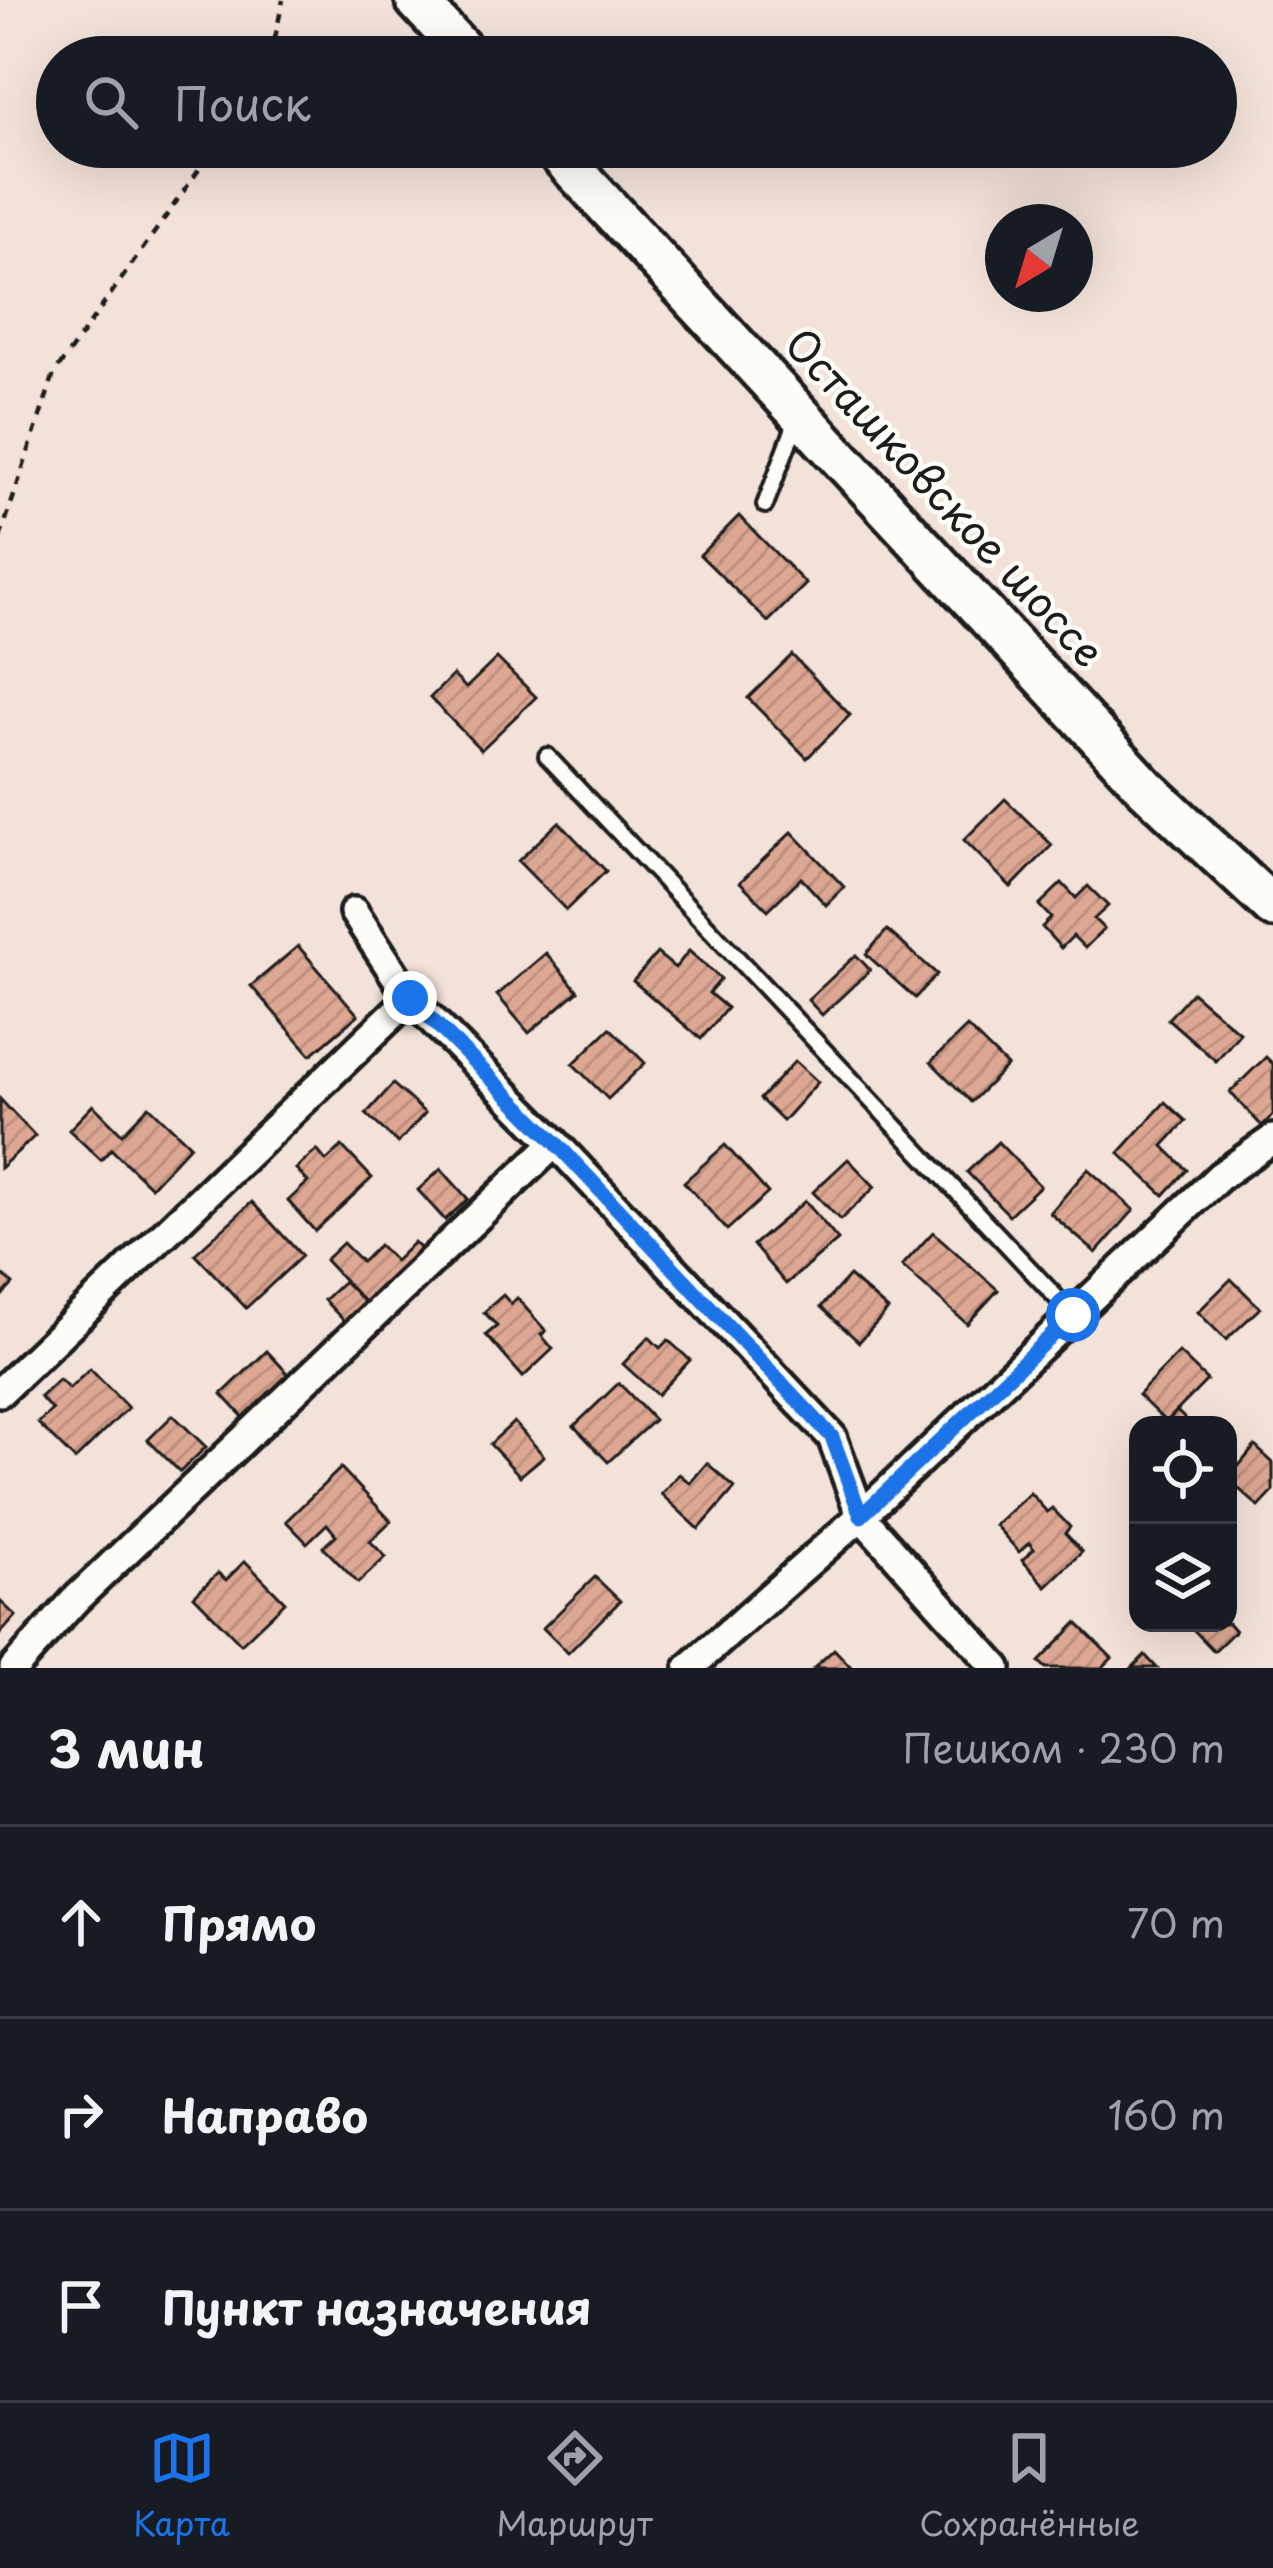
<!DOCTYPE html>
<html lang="ru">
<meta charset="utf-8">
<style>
:root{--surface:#171b24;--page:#20242c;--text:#f1f3f6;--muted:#9ea1a6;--line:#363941;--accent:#1a73e8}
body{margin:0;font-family:"Playpen Sans",sans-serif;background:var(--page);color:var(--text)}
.controls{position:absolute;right:36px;bottom:36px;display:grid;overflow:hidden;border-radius:24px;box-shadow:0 12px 48px #0002}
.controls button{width:108px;height:108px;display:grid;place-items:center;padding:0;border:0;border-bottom:3px solid var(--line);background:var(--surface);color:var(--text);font:60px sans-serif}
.compass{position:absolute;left:985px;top:204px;width:108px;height:108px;border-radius:50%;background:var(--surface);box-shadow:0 12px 48px #0002;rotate:218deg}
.stop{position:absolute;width:36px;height:36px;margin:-27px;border:9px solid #1a73e8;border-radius:50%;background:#fff}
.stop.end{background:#1a73e8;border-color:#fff;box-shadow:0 3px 12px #0008}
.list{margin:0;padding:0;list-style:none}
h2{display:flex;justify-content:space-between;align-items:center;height:156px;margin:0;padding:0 48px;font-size:51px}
h2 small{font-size:39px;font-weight:400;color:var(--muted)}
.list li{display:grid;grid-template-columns:78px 1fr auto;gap:36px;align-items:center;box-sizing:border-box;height:192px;padding:0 48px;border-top:3px solid var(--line)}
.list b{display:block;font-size:45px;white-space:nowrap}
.list em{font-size:39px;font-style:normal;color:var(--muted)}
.icon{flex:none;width:66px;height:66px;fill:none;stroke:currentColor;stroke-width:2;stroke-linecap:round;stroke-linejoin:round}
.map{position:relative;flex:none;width:1273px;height:1668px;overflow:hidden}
.search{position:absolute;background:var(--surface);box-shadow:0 12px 48px #0002;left:36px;right:36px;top:36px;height:132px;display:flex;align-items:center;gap:30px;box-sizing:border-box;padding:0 42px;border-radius:66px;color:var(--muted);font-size:45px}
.sheet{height:732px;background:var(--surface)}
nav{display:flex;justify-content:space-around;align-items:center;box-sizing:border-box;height:168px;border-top:3px solid var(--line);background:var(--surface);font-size:33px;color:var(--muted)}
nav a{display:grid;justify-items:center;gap:6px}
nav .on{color:var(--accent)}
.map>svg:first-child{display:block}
.building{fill:url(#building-hatch);stroke:#1c1c1c;stroke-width:3}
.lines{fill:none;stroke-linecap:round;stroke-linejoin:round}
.lane-casing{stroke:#1c1c1c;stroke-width:22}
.street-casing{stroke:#1c1c1c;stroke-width:36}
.secondary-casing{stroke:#1c1c1c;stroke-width:48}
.path{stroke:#1c1c1c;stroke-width:4.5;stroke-dasharray:9 9;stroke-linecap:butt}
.lane{stroke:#fdfcf7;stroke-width:14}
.street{stroke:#fdfcf7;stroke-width:27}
.secondary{stroke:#fdfcf7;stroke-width:39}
.route{stroke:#1a73e8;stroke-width:15}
.labels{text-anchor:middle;stroke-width:9;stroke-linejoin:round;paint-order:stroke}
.street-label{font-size:42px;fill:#1c1c1c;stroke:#fdfcf7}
</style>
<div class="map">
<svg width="1273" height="1668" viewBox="0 0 1273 1668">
<defs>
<pattern id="building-hatch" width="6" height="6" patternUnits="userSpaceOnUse" patternTransform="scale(3)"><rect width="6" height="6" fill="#dda793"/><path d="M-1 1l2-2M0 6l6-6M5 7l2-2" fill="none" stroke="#bd8f7e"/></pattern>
</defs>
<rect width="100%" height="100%" fill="#f3e2d9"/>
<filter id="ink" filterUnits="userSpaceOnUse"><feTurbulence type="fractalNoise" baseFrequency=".00833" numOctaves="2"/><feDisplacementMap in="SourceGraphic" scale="24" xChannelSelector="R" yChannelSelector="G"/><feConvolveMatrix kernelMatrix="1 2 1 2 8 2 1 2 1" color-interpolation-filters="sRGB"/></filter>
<g filter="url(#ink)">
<g class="building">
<polygon points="739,516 806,584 768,622 700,555"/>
<polygon points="792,655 850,715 807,758 748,698"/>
<polygon points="497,658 536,697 481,750 430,698 453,675 466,688"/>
<polygon points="1005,799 1052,845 1011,887 964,840"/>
<polygon points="559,822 606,871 566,910 518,861"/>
<polygon points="792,832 844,887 826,905 801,878 768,910 740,882"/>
<polygon points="1062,883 1076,898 1088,886 1108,906 1094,919 1104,929 1085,948 1073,936 1061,948 1042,927 1051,918 1039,905"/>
<polygon points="887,930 937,974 915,998 866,954"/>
<polygon points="298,946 358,1015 311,1055 251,986"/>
<polygon points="689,951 721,979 709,993 727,1008 701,1039 633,981 657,953 675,968"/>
<polygon points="546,953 578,991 529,1033 497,995"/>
<polygon points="856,955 870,970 822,1015 808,1000"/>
<polygon points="1192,992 1240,1033 1216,1061 1168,1019"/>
<polygon points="967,1027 1007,1066 971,1102 931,1062"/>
<polygon points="610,1028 645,1063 608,1099 573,1064"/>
<polygon points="1266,1057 1273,1064 1273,1115 1262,1126 1230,1092"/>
<polygon points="795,1061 818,1082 783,1121 760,1099"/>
<polygon points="393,1084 425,1113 398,1143 366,1114"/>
<polygon points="0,1099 35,1136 0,1168"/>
<polygon points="1165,1102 1186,1121 1163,1146 1187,1170 1164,1195 1119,1153"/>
<polygon points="93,1105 122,1134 149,1106 190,1145 151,1187 111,1149 101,1160 69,1130"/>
<polygon points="998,1142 1040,1186 1009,1215 967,1172"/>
<polygon points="725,1145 768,1193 727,1230 684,1182"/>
<polygon points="342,1146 372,1178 315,1231 288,1201 308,1182 296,1169 317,1150 326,1161"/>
<polygon points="848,1159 875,1187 840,1220 813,1192"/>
<polygon points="441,1169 468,1199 445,1220 418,1190"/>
<polygon points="1088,1169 1134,1210 1096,1253 1050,1213"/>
<polygon points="805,1201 838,1240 786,1284 753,1245"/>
<polygon points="252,1202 302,1256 246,1308 195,1254"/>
<polygon points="933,1232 998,1290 967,1324 902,1266"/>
<polygon points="414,1242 424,1252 368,1306 325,1260 343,1243 362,1262 379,1245 395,1261"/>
<polygon points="0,1272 13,1284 0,1298"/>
<polygon points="849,1276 888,1310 859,1342 821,1307"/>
<polygon points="1231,1279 1260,1308 1226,1340 1198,1312"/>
<polygon points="344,1281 368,1306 348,1325 324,1300"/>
<polygon points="503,1295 511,1304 517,1298 546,1331 541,1335 553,1349 523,1377 486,1335 497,1326 484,1312"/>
<polygon points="649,1337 660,1348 668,1340 690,1360 657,1395 623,1364"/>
<polygon points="267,1351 291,1377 246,1420 222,1394"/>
<polygon points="1179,1353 1207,1380 1166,1422 1138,1395"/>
<polygon points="90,1369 128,1408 75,1460 38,1423 52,1410 40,1397 59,1379 69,1389"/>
<polygon points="619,1383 654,1420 608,1462 574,1426"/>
<polygon points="1177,1411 1191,1425 1164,1425"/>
<polygon points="173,1415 206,1447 180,1472 148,1440"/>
<polygon points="514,1422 544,1456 520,1476 490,1444"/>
<polygon points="1255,1446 1273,1463 1273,1492 1259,1507 1228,1479"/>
<polygon points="707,1463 735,1488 699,1529 661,1494 679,1474 690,1483"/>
<polygon points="341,1468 391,1521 370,1541 386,1557 358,1583 323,1547 336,1535 327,1524 307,1543 286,1521"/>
<polygon points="1030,1493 1047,1512 1052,1508 1070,1527 1065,1533 1082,1552 1046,1586 1022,1560 1034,1549 1029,1543 1019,1552 995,1525"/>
<polygon points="245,1561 285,1602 241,1644 194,1596 218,1573 226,1580"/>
<polygon points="595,1577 620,1601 568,1653 543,1628"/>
<polygon points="0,1601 16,1616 0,1634"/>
<polygon points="1077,1623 1112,1658 1102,1668 1046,1668 1039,1662"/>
<polygon points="1187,1623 1228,1623 1235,1631 1214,1651"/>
<polygon points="834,1649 852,1668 814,1668"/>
<polygon points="1145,1655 1157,1668 1132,1668"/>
</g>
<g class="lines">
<g class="lane-casing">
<g id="lane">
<polyline points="765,505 797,420"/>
<polyline points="547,756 1073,1315"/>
</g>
</g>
<g class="street-casing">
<g id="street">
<polyline points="354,912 410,998 555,1143 832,1437 861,1516 997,1668"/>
<polyline points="0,1392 410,998"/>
<polyline points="14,1668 75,1600 555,1143"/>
<polyline points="689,1668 861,1516 1220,1176 1273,1139"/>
</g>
</g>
<g class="secondary-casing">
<g id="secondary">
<polyline points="416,0 469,57"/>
<polyline points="552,147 1146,788 1273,907"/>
</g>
</g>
<g class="path">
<polyline points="271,57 283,0"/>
<polyline points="0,538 54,374 215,147"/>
</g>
<use href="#lane" class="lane"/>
<use href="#street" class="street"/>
<use href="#secondary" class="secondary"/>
</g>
</g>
<g class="lines" filter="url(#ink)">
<polyline class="route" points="410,998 555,1142 832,1437 861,1516 1073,1315"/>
</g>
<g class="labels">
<g class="street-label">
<text transform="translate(944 498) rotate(47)" y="15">Осташковское шоссе</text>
</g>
</g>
</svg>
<div class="controls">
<button><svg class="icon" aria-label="locate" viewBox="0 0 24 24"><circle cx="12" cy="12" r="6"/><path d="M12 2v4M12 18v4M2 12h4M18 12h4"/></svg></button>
<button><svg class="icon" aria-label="layers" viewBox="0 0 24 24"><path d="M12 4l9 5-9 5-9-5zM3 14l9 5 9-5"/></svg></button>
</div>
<svg class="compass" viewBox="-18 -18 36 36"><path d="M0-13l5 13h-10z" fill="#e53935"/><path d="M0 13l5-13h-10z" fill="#9ea1a6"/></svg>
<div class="stop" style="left:1073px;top:1315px"></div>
<div class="stop end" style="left:410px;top:998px"></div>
<div class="search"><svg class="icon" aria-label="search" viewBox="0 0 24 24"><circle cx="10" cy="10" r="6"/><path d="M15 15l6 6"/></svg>Поиск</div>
</div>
<section class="sheet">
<h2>3 мин<small>Пешком · 230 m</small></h2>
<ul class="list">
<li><svg class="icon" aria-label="ahead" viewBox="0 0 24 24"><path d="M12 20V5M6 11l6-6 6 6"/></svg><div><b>Прямо</b></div><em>70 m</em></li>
<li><svg class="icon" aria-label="right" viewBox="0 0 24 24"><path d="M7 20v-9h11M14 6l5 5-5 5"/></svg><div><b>Направо</b></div><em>160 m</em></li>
<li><svg class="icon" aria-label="arrive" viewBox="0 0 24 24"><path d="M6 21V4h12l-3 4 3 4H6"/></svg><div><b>Пункт назначения</b></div></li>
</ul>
</section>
<nav>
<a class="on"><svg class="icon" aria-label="map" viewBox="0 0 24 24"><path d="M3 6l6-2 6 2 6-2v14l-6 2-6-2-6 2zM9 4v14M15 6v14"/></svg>Карта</a>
<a><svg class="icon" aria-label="directions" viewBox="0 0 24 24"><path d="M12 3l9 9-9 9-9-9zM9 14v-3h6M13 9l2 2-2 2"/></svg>Маршрут</a>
<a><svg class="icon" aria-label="saved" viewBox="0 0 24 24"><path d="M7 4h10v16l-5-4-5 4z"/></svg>Сохранённые</a>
</nav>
